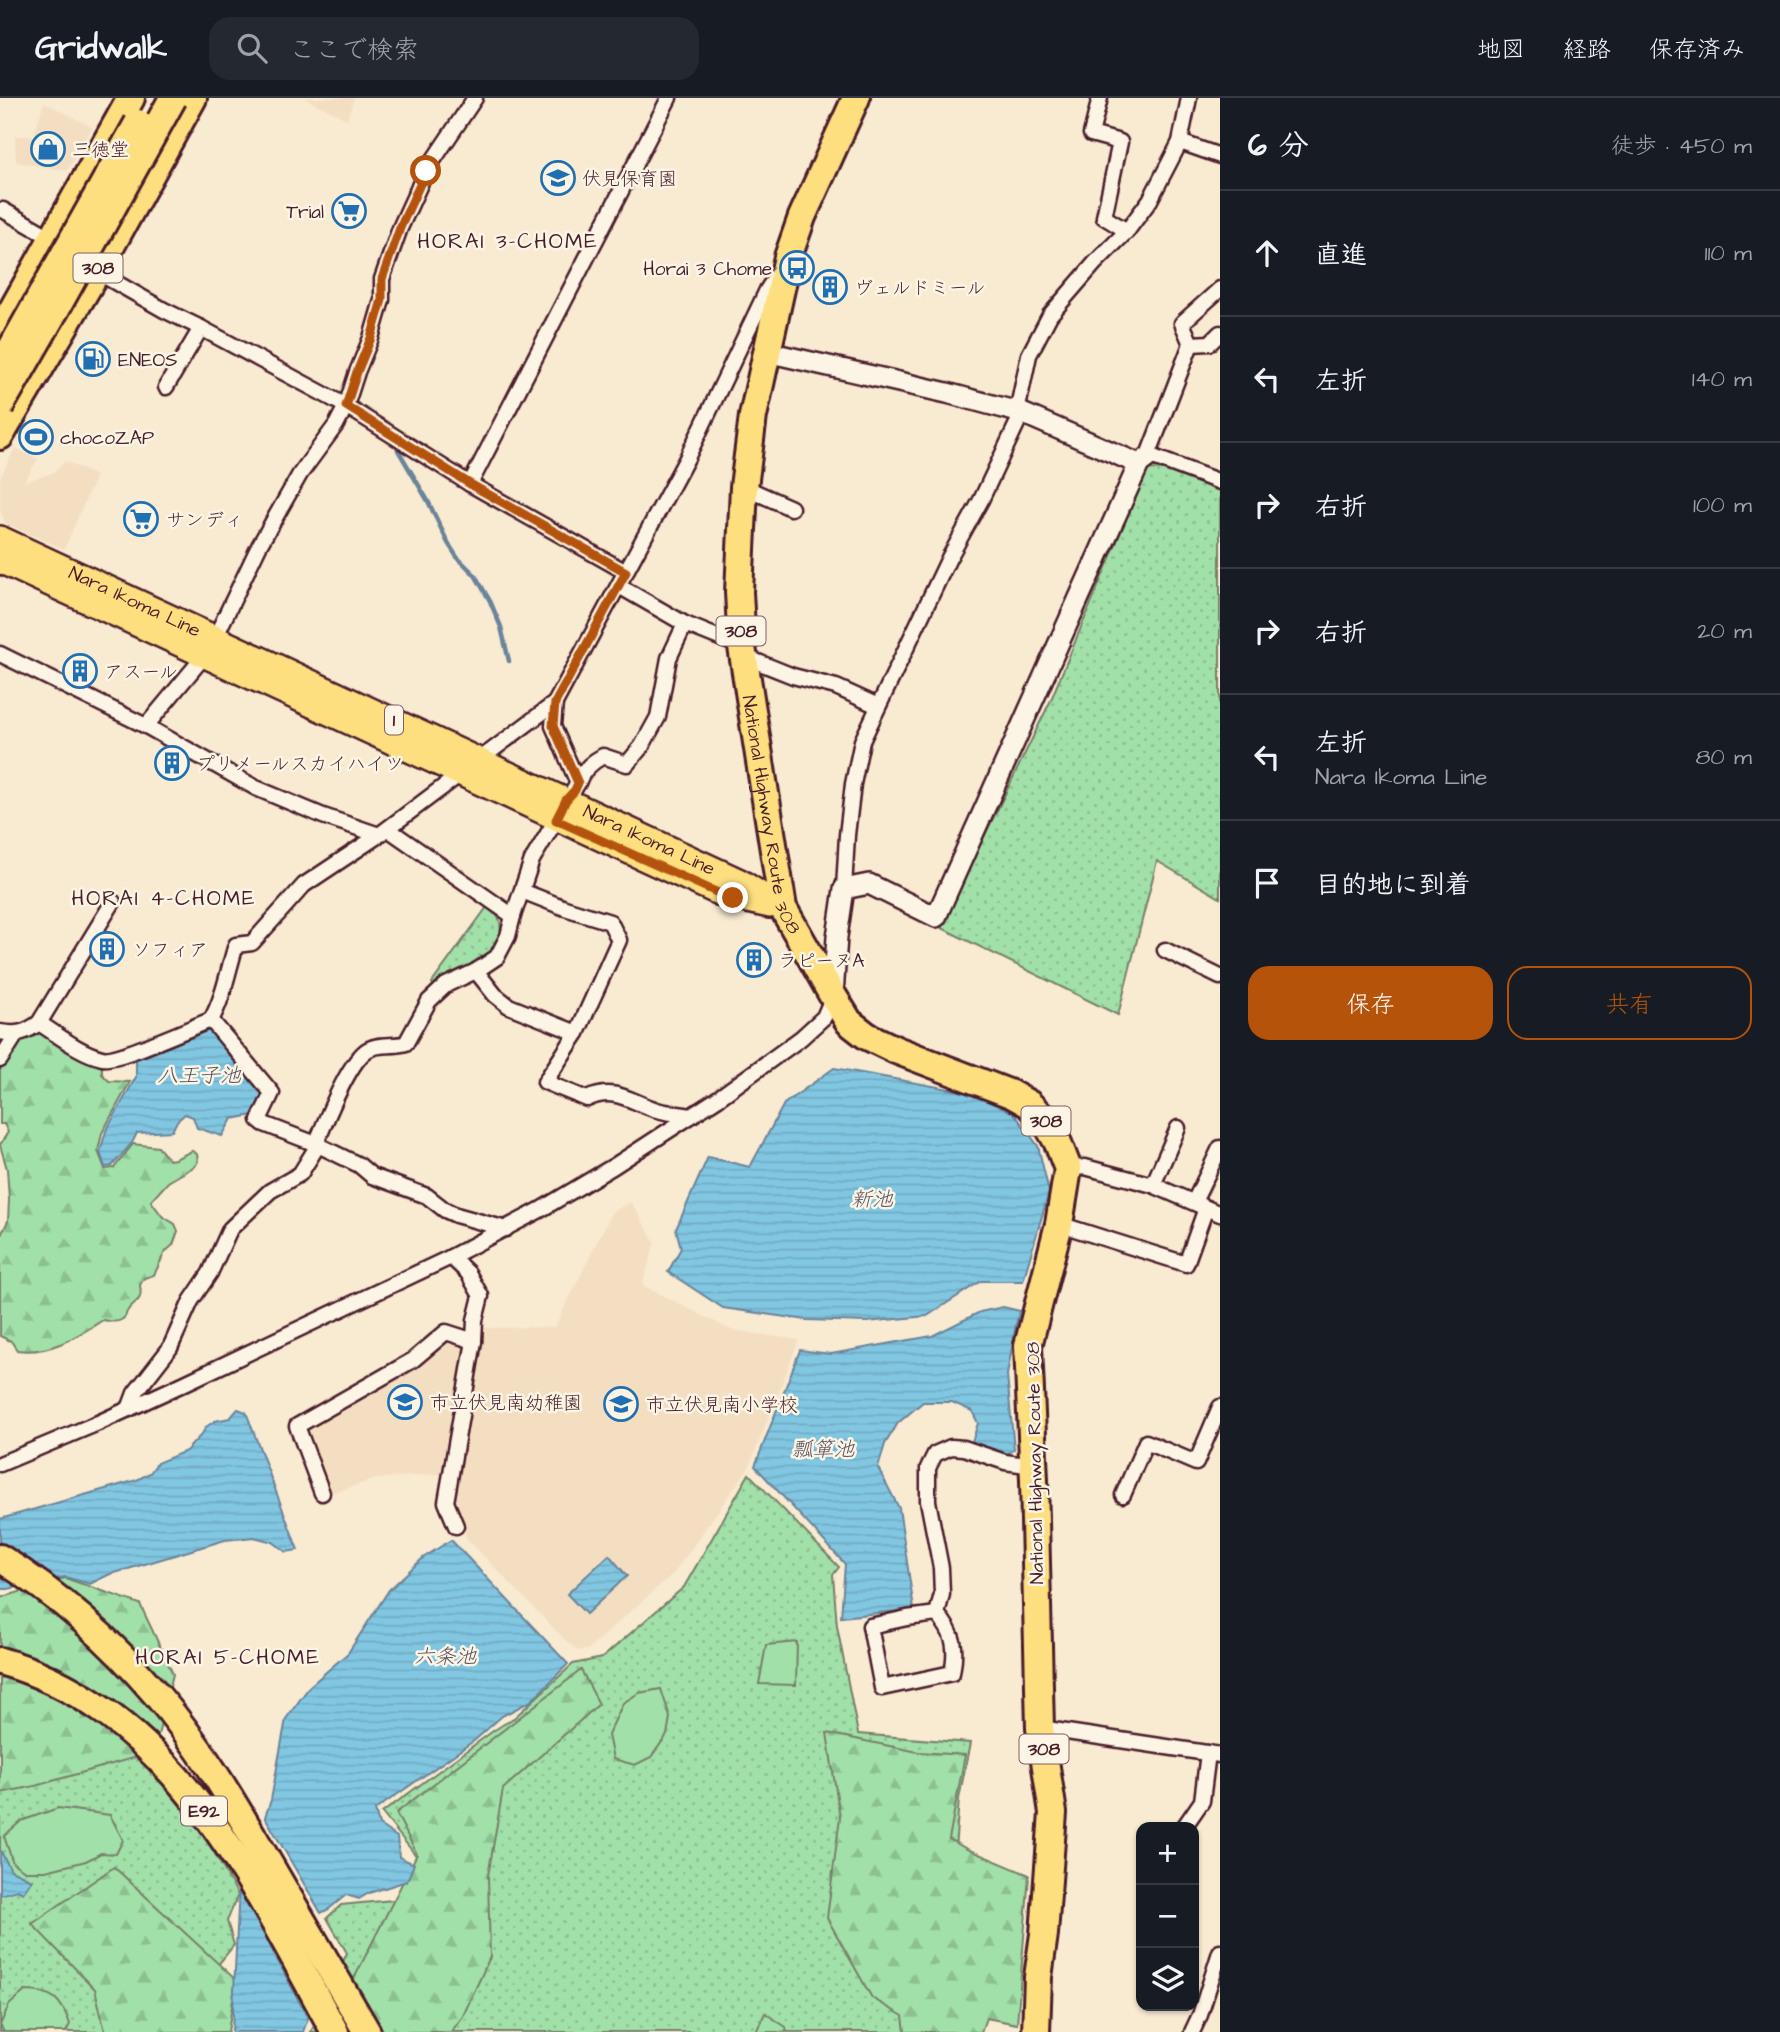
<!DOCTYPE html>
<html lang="ja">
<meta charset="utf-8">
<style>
:root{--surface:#171b24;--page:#242831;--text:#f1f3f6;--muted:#9ea1a6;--line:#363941;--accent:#b45309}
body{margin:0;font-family:"Architects Daughter","Klee One",sans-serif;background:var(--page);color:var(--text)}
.controls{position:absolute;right:21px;bottom:21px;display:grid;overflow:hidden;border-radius:14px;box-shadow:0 2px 5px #0004}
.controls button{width:63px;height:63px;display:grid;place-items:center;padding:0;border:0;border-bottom:2px solid var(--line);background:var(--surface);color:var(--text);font:35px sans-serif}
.stop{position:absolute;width:21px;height:21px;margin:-16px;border:5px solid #b45309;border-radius:50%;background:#fff}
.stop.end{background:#b45309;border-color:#fff;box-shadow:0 2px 7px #0008}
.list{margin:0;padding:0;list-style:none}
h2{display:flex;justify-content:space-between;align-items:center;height:91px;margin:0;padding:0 28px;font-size:30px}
h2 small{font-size:23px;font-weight:400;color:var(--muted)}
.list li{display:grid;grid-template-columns:46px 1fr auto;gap:21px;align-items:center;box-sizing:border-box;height:126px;padding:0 28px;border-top:2px solid var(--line)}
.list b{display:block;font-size:26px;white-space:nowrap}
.list p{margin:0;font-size:23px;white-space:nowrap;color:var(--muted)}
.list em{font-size:23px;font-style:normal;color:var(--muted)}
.actions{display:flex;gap:14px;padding:21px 28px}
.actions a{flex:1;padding:16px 0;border:2px solid var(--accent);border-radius:21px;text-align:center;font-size:24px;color:var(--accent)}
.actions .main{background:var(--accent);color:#fff}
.icon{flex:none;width:38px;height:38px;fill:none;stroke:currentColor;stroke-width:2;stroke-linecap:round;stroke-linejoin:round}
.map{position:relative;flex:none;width:1220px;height:1934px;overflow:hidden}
header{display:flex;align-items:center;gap:42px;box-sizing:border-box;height:98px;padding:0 35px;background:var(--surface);border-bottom:2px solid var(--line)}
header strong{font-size:33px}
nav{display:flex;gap:38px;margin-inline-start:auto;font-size:24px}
.search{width:490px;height:63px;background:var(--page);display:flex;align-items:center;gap:18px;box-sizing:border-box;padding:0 24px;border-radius:21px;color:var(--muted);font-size:26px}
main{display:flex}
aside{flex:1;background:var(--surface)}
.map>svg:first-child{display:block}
.built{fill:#f4dec1}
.grass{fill:url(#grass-dots);stroke:#76806a;stroke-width:2}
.forest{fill:url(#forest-firs);stroke:#76806a;stroke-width:2}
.garden{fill:#a1e0a8;stroke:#76806a;stroke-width:2}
.water{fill:url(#water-rules);stroke:#6b8499;stroke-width:2}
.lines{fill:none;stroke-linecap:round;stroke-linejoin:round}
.stream{stroke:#6b8499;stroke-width:4.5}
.street-casing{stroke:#4a1f2b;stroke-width:19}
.secondary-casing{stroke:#4a1f2b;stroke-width:24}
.primary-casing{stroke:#4a1f2b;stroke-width:28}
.highway-casing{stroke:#4a1f2b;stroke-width:32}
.street{stroke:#fcf5e5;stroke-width:14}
.secondary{stroke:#fcf5e5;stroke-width:19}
.primary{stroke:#fddf80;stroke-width:23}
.highway{stroke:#fddf80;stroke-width:26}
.highway-bridge-casing{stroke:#4a1f2b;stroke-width:32;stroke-linecap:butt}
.highway-bridge{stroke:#fddf80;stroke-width:26}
.route{stroke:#b45309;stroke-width:9}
.labels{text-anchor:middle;stroke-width:5;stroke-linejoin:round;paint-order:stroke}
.shield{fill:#fcf5e5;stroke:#7f5f63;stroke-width:2}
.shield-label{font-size:18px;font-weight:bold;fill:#4a1f2b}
.poi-label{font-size:19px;fill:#4a1f2b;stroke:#fcf5e5;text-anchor:start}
.street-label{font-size:19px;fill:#4a1f2b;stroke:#fcf5e5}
.neighbourhood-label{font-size:21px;letter-spacing:2px;fill:#4a1f2b;stroke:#fcf5e5}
.water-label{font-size:21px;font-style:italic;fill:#5a5162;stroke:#fcf5e5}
</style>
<header>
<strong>Gridwalk</strong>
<div class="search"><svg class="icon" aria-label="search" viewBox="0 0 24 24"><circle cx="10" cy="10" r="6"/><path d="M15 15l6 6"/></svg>ここで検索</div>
<nav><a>地図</a><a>経路</a><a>保存済み</a></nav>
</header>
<main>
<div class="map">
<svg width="1220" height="1934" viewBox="0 0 1220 1934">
<defs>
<pattern id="grass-dots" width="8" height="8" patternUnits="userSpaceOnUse" patternTransform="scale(1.75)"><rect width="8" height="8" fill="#a1e0a8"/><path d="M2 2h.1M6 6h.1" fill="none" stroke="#8cc091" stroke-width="1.8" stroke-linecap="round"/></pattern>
<pattern id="forest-firs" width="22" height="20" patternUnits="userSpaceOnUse" patternTransform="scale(1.75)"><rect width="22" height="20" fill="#a1e0a8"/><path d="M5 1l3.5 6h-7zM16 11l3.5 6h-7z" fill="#8cc091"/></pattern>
<pattern id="water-rules" width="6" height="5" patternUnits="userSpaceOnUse" patternTransform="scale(1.75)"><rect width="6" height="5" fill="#81c7e2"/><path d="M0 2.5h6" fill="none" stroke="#71aac2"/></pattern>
</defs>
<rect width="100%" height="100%" fill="#f9ead2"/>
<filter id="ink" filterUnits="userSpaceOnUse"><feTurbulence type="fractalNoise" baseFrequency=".0143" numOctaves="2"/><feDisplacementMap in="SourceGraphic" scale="14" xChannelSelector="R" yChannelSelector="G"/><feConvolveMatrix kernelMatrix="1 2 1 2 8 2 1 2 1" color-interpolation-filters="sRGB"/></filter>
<g filter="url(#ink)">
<g class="built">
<polygon points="304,0 354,0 347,21"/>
<polygon points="44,4 92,29 67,73 16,64 15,38 34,38"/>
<polygon points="15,350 38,361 24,384 53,375 65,363 96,378 64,451 5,425 0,412 0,380"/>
<polygon points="631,1104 655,1145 642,1187 731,1232 799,1242 749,1369 674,1475 587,1552 579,1553 568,1545 467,1441 458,1415 454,1392 479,1230 555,1229 612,1114"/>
<polygon points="446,1238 471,1248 449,1375 376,1381 328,1396 302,1329"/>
</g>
<g class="grass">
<polygon points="1147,371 1164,372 1220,392 1220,800 1157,763 1118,917 940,829 1050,604"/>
<polygon points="487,809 495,814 500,823 501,836 491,856 447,880 434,890 432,885"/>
<polygon points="749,1376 839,1469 833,1477 837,1528 858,1636 970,1645 959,1701 955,1752 954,1934 311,1934 347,1855 327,1820 341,1807 403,1801 421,1764 382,1715 493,1633 515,1619 573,1566 602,1560 684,1489"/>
<polygon points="0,1583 57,1608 161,1676 200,1729 238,1797 227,1823 234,1847 217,1868 228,1934 0,1934"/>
</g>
<g class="forest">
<path d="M39,930L102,965V976L109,983L130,984L102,1035L98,1053L105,1071L114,1070L133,1046L158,1049L169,1062L175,1061L192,1053L197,1056L198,1063L195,1068L168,1084L151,1103L162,1118L175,1126L178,1133L173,1147L165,1154L154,1177L144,1180L140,1187C143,1206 135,1201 128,1212C124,1218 128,1218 121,1222C116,1225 109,1223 103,1222C77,1238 50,1257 17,1252L11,1243L0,1238V1139L8,1123L9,1102L7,1071L0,1047L8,1034L4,1026H0V971L19,940Z"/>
<polygon points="65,1480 140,1506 173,1576 154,1654 35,1688 0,1695 0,1500"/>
<polygon points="581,1572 599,1606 503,1691 488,1778 490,1859 463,1918 451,1934 327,1934 417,1756 396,1715"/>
<polygon points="827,1635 918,1654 965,1657 949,1741 967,1751 1029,1777 1017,1926 986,1920 981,1934 905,1934 903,1918 872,1900 827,1820 840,1719"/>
<polygon points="114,1769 236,1882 228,1934 105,1934 95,1891 32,1826"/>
</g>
<g class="garden">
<polygon points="797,1544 796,1587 759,1586 766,1547"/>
<polygon points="661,1591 670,1619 667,1637 651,1659 635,1667 613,1661 608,1637 623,1605 639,1595"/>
<polygon points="58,1710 110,1717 123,1742 116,1756 101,1755 86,1763 46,1773 25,1773 13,1765 4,1738 21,1723"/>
<path d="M25,1893C53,1893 61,1901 70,1926L66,1934H4L0,1927L9,1907Z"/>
<polygon points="765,1915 786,1929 787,1934 756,1934"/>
</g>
<g class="water">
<polygon points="210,928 268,995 253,1017 232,1021 222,1038 197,1030 193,1019 185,1016 177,1023 172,1033 137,1035 132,1045 112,1068 105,1069 100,1054 106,1033 136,979 136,959"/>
<polygon points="834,970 971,995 1014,1015 1038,1048 1049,1094 1023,1183 981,1183 927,1218 867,1224 807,1222 723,1210 668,1174 681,1150 676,1131 708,1059 750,1069 784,1006"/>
<polygon points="1003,1209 1020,1213 1016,1226 1007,1277 1014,1351 1005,1358 972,1344 978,1325 972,1313 952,1304 923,1304 898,1325 885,1346 878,1370 899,1410 914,1511 841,1519 845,1466 755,1368 800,1252 831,1256 932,1238 980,1214"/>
<polygon points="238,1311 246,1314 298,1452 286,1454 273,1444 254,1439 225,1442 108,1477 90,1486 65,1479 8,1491 0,1491 0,1421 137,1382 150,1375 157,1365 186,1353 202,1336 206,1329 215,1323 230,1320"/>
<polygon points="451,1442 568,1566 531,1603 502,1618 475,1642 375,1712 379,1727 397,1739 399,1759 414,1766 407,1783 369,1795 359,1801 346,1797 329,1811 321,1815 265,1719 271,1702 286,1621 310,1588 348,1555 389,1492 423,1460"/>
<polygon points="609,1457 627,1478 586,1516 567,1496"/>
<polygon points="0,1752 11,1772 32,1782 23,1795 17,1792 0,1797"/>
<polygon points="239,1789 308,1920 303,1934 232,1934"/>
</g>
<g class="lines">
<polyline class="stream" points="398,352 428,403 448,445 457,459 475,477 490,503 501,529 509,563"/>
<g class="street-casing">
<g id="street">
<polyline points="1100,0 1091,36 1120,44 1104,119 1127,133"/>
<polyline points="1180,44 1220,58"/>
<polyline points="0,112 3,112 57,143"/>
<polyline points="92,171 164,212 201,230 346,308 470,386 626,474"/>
<polyline points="1220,191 1182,225 1191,246 1147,360 1156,360 1220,384"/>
<polyline points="1191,246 1210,245 1220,235"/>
<polyline points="166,289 201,230"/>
<polyline points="1017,314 1029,257 1050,217 1095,165 1127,133 1150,102 1180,44 1189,0"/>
<polyline points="470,386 669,0"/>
<polyline points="744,389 791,410"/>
<polyline points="619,488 685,526 742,549"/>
<polyline points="0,556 146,628 256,690 323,718 379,737 555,605 687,360 767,192 778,175"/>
<polyline points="743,558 793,578 836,589 878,608"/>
<polyline points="146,628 205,557 215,540 259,448 300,376 336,327 346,308 357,274 371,240 382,202 382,181 400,130 426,73 475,0"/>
<path d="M578,685C582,672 592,664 603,658L627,666L642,648L658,619L669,560L685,526"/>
<polyline points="388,731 513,818"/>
<polyline points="844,791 847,737 853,686 862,643 949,460 981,402 1022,315"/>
<path d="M522,793L565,810L610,824L619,842L577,935L545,984L587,1001C616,988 630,1004 657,1012C668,1015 680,1016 691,1018"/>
<polyline points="1165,852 1220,879"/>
<polyline points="476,873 495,897 509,908 577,935"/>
<polyline points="211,922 272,995 259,1022 264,1026 316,1046 359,1067 372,1078 427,1098 445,1112 456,1117 506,1131"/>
<path d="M39,925C58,937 80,955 102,960C116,964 192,929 211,922C224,899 228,872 236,847L252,845L304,787L379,737"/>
<path d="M0,934C17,937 25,935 39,925L113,804"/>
<polyline points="0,962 16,937"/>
<path d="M316,1046C325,1025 349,961 369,951C379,945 395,949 406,945L429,903L446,887L476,873L497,859L508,838L513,818L532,762L578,685L553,628L555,605"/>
<polyline points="1068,1071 1085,1069 1153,1087 1220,1116"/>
<polyline points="1153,1087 1178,1030"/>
<polyline points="1194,1104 1220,1050"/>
<polyline points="1059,1126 1186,1166 1206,1110"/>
<polyline points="451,1159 468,1175 481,1198 475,1222 474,1243 446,1404 456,1428"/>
<polyline points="129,1311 135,1295 170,1250 191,1203 210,1175 230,1131 270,1093 300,1076 318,1047"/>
<polyline points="0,1366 98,1325 185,1285 451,1159 540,1112 614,1068 717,1001 801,940 824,919 833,898"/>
<polyline points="322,1395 297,1328 413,1262 446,1234 474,1243"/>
<polyline points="1123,1397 1146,1344 1196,1365 1220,1309"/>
<path d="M937,1516C955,1536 957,1550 952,1575L882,1590L870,1528L907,1520L937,1516L942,1496L941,1470L928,1403V1370L935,1356L951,1349L964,1350L1005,1364L1033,1368"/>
<polyline points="1040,1630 1220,1657"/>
<polyline points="1184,1729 1202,1703 1208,1655"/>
<polyline points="1192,1934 1200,1917 1220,1854"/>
</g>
</g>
<g class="secondary-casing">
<g id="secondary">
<polyline points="767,254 947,295 1022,315 1139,366"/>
<polyline points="833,897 837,839 844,791 869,786 936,819 1139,366 1147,360"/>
</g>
</g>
<g class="primary-casing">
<g id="primary">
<path id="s1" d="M0,440L740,783L783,810"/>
<polyline points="0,463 725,798 770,808"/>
</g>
</g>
<g class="highway-casing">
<g id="highway">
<path id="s2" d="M856,0L802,119L788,159L753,318L744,389L739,494L742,549L783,810L833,898L849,924L867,938L896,952L1011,996L1029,1006L1045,1022L1058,1045L1068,1071L1059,1126L1028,1248L1034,1382L1040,1630L1053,1715L1044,1836L1038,1879L1036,1934"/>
<polyline points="0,234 131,0"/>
<polyline points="0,338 96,175 193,0"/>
<path d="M0,1460C59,1497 111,1543 156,1596C200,1647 234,1706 268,1764C301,1821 334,1877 367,1934"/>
<path d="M0,1563C175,1612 254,1788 335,1934"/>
</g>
</g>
<use href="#street" class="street"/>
<use href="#secondary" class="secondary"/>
<use href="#primary" class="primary"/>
<use href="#highway" class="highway"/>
<g class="highway-bridge-casing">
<g id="highway-bridge">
<polyline points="0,271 138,25"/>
<polyline points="0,308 57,209 173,0"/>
</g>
</g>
<use href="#highway-bridge" class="highway-bridge"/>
</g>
</g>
<g class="lines" filter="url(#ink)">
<polyline class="route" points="426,73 400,130 382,181 382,202 371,240 357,274 346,308 470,386 626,474 555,605 553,628 578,685 575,692 566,702 556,722 725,798 733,800"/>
</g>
<defs>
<g id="shop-ring" transform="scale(1.75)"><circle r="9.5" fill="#fcf5e5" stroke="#1f6fb2" stroke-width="1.5"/><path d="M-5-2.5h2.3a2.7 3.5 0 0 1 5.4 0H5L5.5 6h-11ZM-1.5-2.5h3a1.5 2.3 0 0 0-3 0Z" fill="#1f6fb2"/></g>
<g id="school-ring" transform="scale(1.75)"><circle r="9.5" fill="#fcf5e5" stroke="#1f6fb2" stroke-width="1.5"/><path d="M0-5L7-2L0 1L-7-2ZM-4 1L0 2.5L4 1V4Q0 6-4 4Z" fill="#1f6fb2"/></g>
<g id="supermarket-ring" transform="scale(1.75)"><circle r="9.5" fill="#fcf5e5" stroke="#1f6fb2" stroke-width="1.5"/><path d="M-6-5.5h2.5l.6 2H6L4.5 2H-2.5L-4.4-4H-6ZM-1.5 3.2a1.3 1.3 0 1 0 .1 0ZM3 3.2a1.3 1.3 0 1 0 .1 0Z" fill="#1f6fb2"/></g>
<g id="bus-ring" transform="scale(1.75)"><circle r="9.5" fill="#fcf5e5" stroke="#1f6fb2" stroke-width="1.5"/><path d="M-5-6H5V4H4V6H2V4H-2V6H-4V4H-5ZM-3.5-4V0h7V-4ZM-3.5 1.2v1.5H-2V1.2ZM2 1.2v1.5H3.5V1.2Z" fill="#1f6fb2"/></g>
<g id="building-ring" transform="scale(1.75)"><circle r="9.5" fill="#fcf5e5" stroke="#1f6fb2" stroke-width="1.5"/><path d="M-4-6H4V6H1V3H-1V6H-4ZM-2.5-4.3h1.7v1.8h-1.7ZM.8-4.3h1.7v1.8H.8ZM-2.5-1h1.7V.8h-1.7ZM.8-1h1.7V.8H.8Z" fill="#1f6fb2"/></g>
<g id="fuel-ring" transform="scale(1.75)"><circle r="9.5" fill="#fcf5e5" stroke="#1f6fb2" stroke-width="1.5"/><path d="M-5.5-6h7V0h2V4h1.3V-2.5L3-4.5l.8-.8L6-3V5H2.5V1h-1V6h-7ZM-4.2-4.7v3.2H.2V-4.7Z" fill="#1f6fb2"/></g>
<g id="stadium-ring" transform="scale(1.75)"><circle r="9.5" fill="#fcf5e5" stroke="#1f6fb2" stroke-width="1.5"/><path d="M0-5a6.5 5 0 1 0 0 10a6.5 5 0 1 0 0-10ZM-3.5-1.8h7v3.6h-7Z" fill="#1f6fb2"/></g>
</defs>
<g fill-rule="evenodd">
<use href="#shop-ring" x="48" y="51"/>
<use href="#school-ring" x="558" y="80"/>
<use href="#supermarket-ring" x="349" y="113"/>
<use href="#bus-ring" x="797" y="170"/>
<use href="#building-ring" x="830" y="189"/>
<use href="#fuel-ring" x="93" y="261"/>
<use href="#stadium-ring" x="36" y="339"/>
<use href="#supermarket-ring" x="141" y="421"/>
<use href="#building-ring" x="80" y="573"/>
<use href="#building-ring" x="172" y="665"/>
<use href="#building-ring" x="107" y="851"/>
<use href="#building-ring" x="754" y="862"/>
<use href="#school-ring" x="405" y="1304"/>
<use href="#school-ring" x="621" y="1306"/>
</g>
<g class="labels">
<g class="shield">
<rect x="73.5" y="155.5" width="49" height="29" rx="5"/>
<rect x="716.5" y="518.5" width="49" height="29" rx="5"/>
<rect x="385" y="607.5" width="18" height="29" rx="5"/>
<rect x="1021.5" y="1008.5" width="49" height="29" rx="5"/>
<rect x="1019.5" y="1636.5" width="49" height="29" rx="5"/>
<rect x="181" y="1698.5" width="46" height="29" rx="5"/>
</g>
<g class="shield-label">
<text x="98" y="176">308</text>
<text x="741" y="539">308</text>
<text x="394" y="628">1</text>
<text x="1046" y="1029">308</text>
<text x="1044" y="1657">308</text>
<text x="204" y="1719">E92</text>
</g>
<g class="poi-label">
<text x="72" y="58">三徳堂</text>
<text x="582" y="87">伏見保育園</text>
<text x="324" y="120" text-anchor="end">Trial</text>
<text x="772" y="177" text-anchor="end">Horai 3 Chome</text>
<text x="854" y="196">ヴェルドミール</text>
<text x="118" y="268">ENEOS</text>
<text x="60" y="346">chocoZAP</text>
<text x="166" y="428">サンディ</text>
<text x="104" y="580">アスール</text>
<text x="196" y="672">プリメールスカイハイツ</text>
<text x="132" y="858">ソフィア</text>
<text x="778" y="869">ラピーヌA</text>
<text x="430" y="1311">市立伏見南幼稚園</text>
<text x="646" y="1313">市立伏見南小学校</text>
</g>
<g class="street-label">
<text dy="7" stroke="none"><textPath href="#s1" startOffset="149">Nara Ikoma Line</textPath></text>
<text dy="7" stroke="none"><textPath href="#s2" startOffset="738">National Highway Route 308</textPath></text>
<text dy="7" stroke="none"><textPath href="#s1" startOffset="716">Nara Ikoma Line</textPath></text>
<text transform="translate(1034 1365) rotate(-91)" y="7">National Highway Route 308</text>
</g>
<g class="neighbourhood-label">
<text x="508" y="150">HORAI 3-CHOME</text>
<text x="164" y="807">HORAI 4-CHOME</text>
<text x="228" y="1566">HORAI 5-CHOME</text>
</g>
<g class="water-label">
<text x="199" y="984">八王子池</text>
<text x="872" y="1108">新池</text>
<text x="823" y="1358">瓢箪池</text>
<text x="445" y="1565">六条池</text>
</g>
</g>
</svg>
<div class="controls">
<button>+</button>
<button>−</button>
<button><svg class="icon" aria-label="layers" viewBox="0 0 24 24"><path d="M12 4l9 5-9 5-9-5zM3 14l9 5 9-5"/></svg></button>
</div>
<div class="stop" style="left:426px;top:73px"></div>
<div class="stop end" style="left:733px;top:800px"></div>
</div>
<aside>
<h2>6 分<small>徒歩 · 450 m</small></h2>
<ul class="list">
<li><svg class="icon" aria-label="ahead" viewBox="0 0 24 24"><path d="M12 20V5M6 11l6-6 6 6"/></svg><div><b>直進</b></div><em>110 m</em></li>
<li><svg class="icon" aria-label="left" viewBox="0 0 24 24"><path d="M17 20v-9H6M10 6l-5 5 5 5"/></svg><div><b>左折</b></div><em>140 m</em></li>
<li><svg class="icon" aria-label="right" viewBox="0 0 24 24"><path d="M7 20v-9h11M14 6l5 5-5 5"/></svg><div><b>右折</b></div><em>100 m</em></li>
<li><svg class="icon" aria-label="right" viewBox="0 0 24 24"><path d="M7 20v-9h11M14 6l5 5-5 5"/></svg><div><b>右折</b></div><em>20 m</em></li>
<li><svg class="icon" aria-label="left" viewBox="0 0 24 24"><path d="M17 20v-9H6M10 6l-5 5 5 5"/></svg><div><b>左折</b><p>Nara Ikoma Line</p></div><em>80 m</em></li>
<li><svg class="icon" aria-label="arrive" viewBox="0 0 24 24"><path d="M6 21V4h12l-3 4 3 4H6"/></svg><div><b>目的地に到着</b></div></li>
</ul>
<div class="actions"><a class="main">保存</a><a>共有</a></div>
</aside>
</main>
